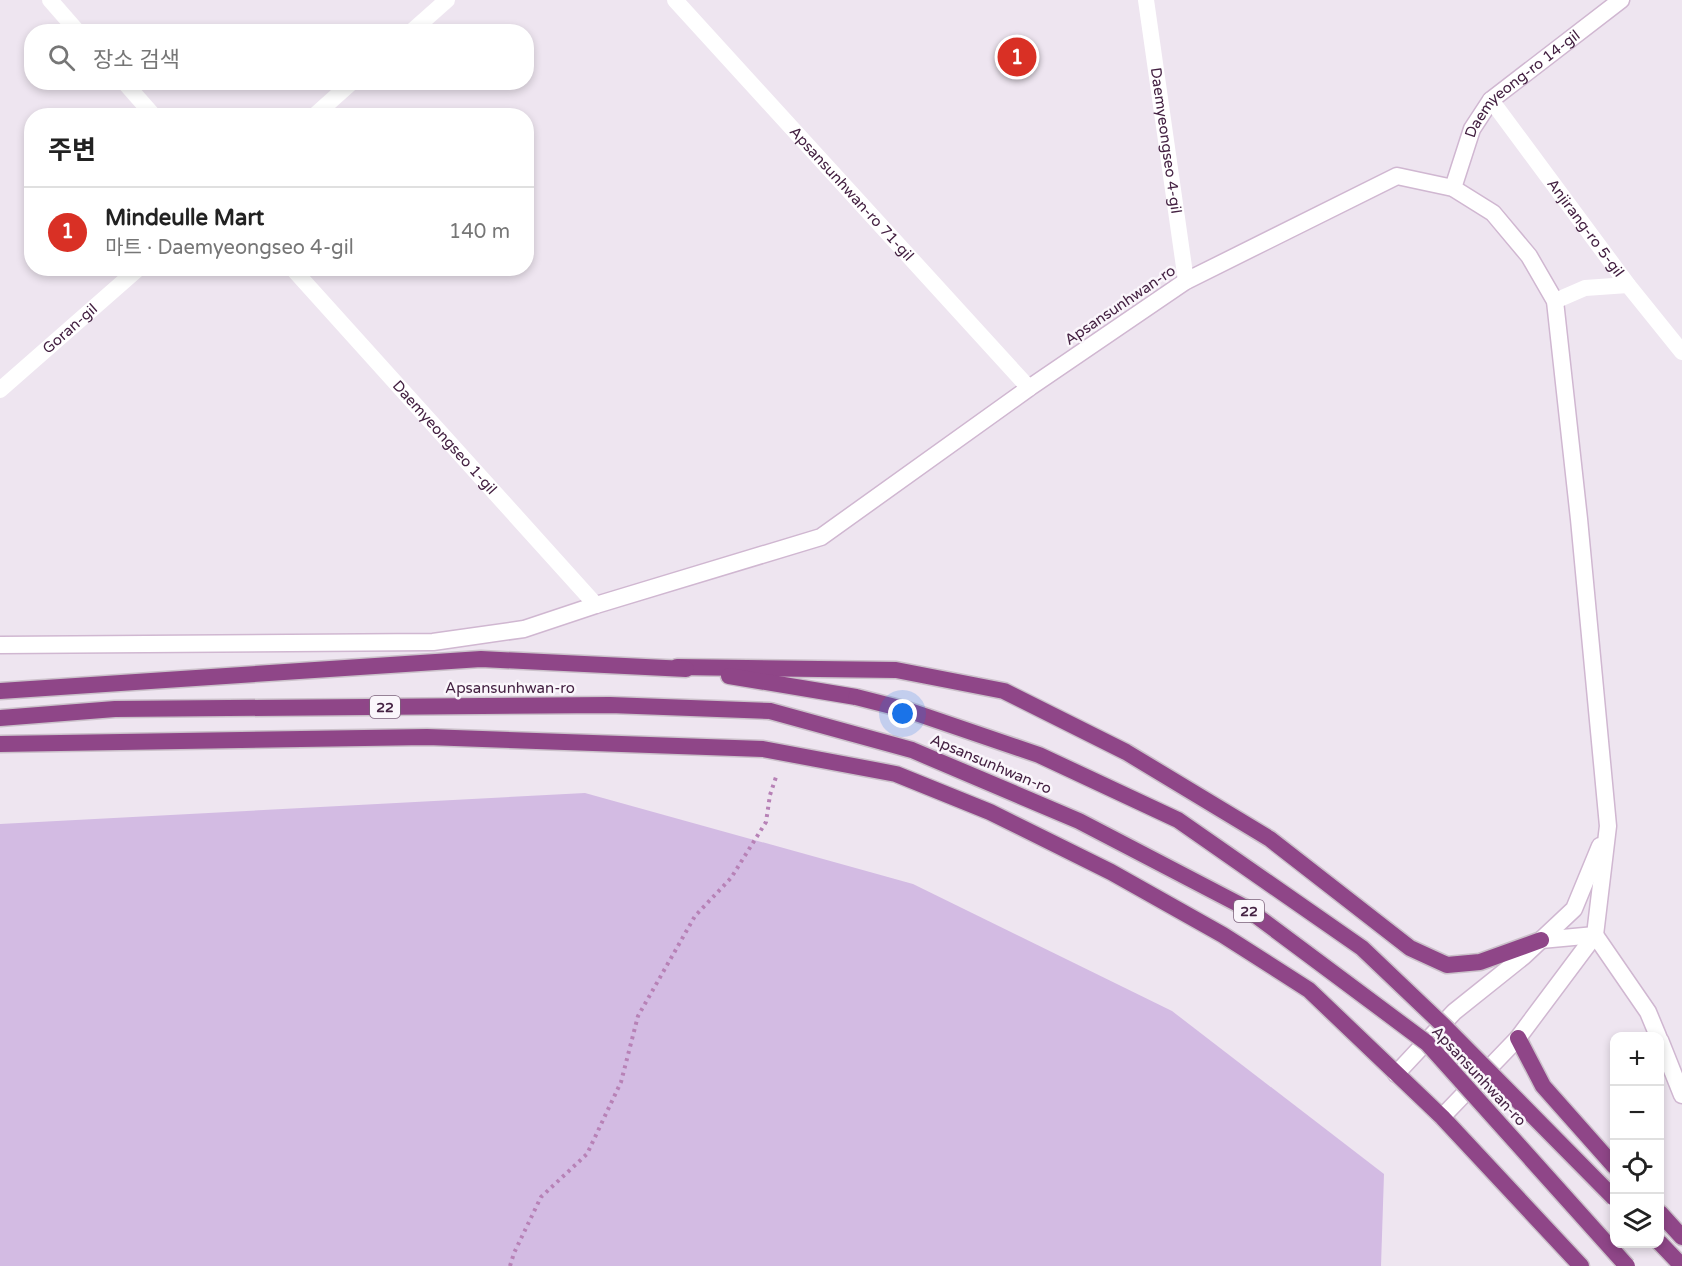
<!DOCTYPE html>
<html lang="ko">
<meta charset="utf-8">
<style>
:root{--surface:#fff;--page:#f2f2f2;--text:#222;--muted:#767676;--line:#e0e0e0;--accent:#d93025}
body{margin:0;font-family:"Varela Round","Noto Sans KR",sans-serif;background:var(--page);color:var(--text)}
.controls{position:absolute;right:18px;bottom:18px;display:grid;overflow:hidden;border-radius:12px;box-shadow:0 3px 9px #0003}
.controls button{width:54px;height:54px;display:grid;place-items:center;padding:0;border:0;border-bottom:2px solid var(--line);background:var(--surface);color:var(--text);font:30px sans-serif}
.you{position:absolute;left:903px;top:714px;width:21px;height:21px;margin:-15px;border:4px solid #fff;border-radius:50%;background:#1a73e8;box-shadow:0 0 0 9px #1a73e833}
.badge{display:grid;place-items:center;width:39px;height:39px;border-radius:50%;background:var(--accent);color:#fff;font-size:20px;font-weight:700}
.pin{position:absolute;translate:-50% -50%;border:3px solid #fff;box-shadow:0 2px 6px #0006}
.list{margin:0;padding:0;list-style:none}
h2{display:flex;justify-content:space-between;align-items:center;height:78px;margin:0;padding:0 24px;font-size:26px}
h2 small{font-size:20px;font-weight:400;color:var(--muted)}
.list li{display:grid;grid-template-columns:39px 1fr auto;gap:18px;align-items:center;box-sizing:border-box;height:90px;padding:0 24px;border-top:2px solid var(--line)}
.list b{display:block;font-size:22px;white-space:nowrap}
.list p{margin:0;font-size:20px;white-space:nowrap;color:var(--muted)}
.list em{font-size:20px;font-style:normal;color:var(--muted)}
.icon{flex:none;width:33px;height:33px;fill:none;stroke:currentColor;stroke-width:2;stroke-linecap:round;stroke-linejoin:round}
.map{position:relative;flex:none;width:1682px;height:1266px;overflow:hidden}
.search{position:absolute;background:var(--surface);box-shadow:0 3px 9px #0003;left:24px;top:24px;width:510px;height:66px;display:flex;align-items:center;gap:15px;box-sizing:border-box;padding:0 21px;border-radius:24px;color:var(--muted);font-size:22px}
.panel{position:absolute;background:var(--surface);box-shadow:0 3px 9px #0003;left:24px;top:108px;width:510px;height:168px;border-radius:24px}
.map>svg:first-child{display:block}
.green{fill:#d3bbe3}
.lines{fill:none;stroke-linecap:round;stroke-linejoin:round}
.secondary-casing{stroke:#d0b7d1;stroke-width:19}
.trunk-casing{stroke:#cbc1ca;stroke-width:19}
.path{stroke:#b781b6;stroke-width:4;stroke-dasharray:3 4.5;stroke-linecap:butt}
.minor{stroke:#fff;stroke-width:16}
.secondary{stroke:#fff;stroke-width:16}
.trunk{stroke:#8f4688;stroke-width:16}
.trunk-bridge-casing{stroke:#cbc1ca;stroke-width:19;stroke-linecap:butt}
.trunk-bridge{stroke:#8f4688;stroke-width:16}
.labels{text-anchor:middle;stroke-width:5;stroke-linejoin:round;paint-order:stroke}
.shield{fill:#faf6fb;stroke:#7b617a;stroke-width:1.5}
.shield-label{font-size:14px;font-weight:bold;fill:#442142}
.street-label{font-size:15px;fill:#442142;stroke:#faf6fb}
</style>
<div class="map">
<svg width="1682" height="1266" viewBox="0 0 1682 1266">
<rect width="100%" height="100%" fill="#eee5f0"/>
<polygon class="green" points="585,793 913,884 1172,1011 1384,1174 1381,1266 0,1266 0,824"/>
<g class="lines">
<g class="secondary-casing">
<g id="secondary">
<path id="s6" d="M1453,188L1472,129L1491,100L1621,0"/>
<polyline points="0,645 433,642 524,629 596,605 821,537 1029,388 1186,281 1397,176 1453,188 1493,213 1529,256 1555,301 1579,519 1608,826 1595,935 1518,1038 1442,1117"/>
<polyline points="1595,935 1648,1012 1658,1036"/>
<polyline points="1541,940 1595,935"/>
<polyline points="1660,1040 1682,1095"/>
<polyline points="1396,1074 1454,1012 1524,956 1574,909 1600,846"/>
</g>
</g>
<g class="trunk-casing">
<g id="trunk">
<polyline points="677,667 896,670 1004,691 1126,752 1270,839 1410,948 1447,965 1480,962 1541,940"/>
<polyline points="729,676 856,697"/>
<polyline points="0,691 481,659 686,669"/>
<polyline points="0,718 115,709 610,705 770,711"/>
<polyline points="0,744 427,737 763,749 896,774 990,812 1111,872 1223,935 1309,990 1442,1117 1581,1266"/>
<polyline points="1518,1038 1543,1086 1614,1166"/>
<polyline points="1660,1213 1682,1237"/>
<polyline points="1660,1243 1682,1266"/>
</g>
</g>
<polyline class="path" points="510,1266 514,1253 541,1197 587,1154 621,1082 638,1016 695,916 731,878 766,822 770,795 776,777"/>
<g class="minor">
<polyline points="50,0 78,32"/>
<path id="s1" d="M675,0L1029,388"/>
<path id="s2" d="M1146,0L1186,281"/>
<polyline points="411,32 447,0"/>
<polyline points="124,82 154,116"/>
<path id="s3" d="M1491,100L1628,285L1682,352"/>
<polyline points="314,116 352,82"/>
<path id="s4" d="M292,268L596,605"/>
<polyline points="1555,301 1585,288 1628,285"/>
<path id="s5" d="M0,390L139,268"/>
</g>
<use href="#secondary" class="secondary"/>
<use href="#trunk" class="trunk"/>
<g class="trunk-bridge-casing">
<g id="trunk-bridge">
<polyline points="856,697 907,710 1039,755 1178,820 1362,948 1445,1027 1614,1198"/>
<polyline points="770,711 912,750 1079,821 1246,908 1427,1043 1627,1266"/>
</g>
</g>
<use href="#trunk-bridge" class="trunk-bridge"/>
</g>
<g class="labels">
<g class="shield">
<rect x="370" y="696" width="30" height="22" rx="4.5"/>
<rect x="1234" y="900" width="30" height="22" rx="4.5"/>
</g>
<g class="shield-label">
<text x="385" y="712">22</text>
<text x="1249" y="916">22</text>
</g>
<g class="street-label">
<text dy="5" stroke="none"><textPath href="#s6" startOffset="130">Daemyeong-ro 14-gil</textPath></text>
<text dy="5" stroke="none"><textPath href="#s2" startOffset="142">Daemyeongseo 4-gil</textPath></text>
<text dy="5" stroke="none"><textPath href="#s1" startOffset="262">Apsansunhwan-ro 71-gil</textPath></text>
<text dy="5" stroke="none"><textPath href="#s3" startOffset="159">Anjirang-ro 5-gil</textPath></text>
<text transform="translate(1120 305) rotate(-34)" y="5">Apsansunhwan-ro</text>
<text dy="5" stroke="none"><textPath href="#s5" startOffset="93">Goran-gil</textPath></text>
<text dy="5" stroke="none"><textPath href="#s4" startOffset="228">Daemyeongseo 1-gil</textPath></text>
<text x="510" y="693">Apsansunhwan-ro</text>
<text transform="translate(991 764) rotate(23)" y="5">Apsansunhwan-ro</text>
<text transform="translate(1479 1076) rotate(47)" y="5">Apsansunhwan-ro</text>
</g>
</g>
</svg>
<div class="controls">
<button>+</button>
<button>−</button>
<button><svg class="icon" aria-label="locate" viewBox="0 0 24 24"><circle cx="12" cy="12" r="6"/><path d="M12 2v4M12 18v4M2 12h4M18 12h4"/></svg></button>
<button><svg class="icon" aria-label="layers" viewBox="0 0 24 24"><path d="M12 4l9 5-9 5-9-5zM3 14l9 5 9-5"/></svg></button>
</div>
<div class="you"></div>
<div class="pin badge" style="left:1017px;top:57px">1</div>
<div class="search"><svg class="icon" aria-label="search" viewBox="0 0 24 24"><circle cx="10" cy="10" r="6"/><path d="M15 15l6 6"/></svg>장소 검색</div>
<section class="panel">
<h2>주변<small></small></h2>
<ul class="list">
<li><span class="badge">1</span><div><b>Mindeulle Mart</b><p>마트 · Daemyeongseo 4-gil</p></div><em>140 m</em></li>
</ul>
</section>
</div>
